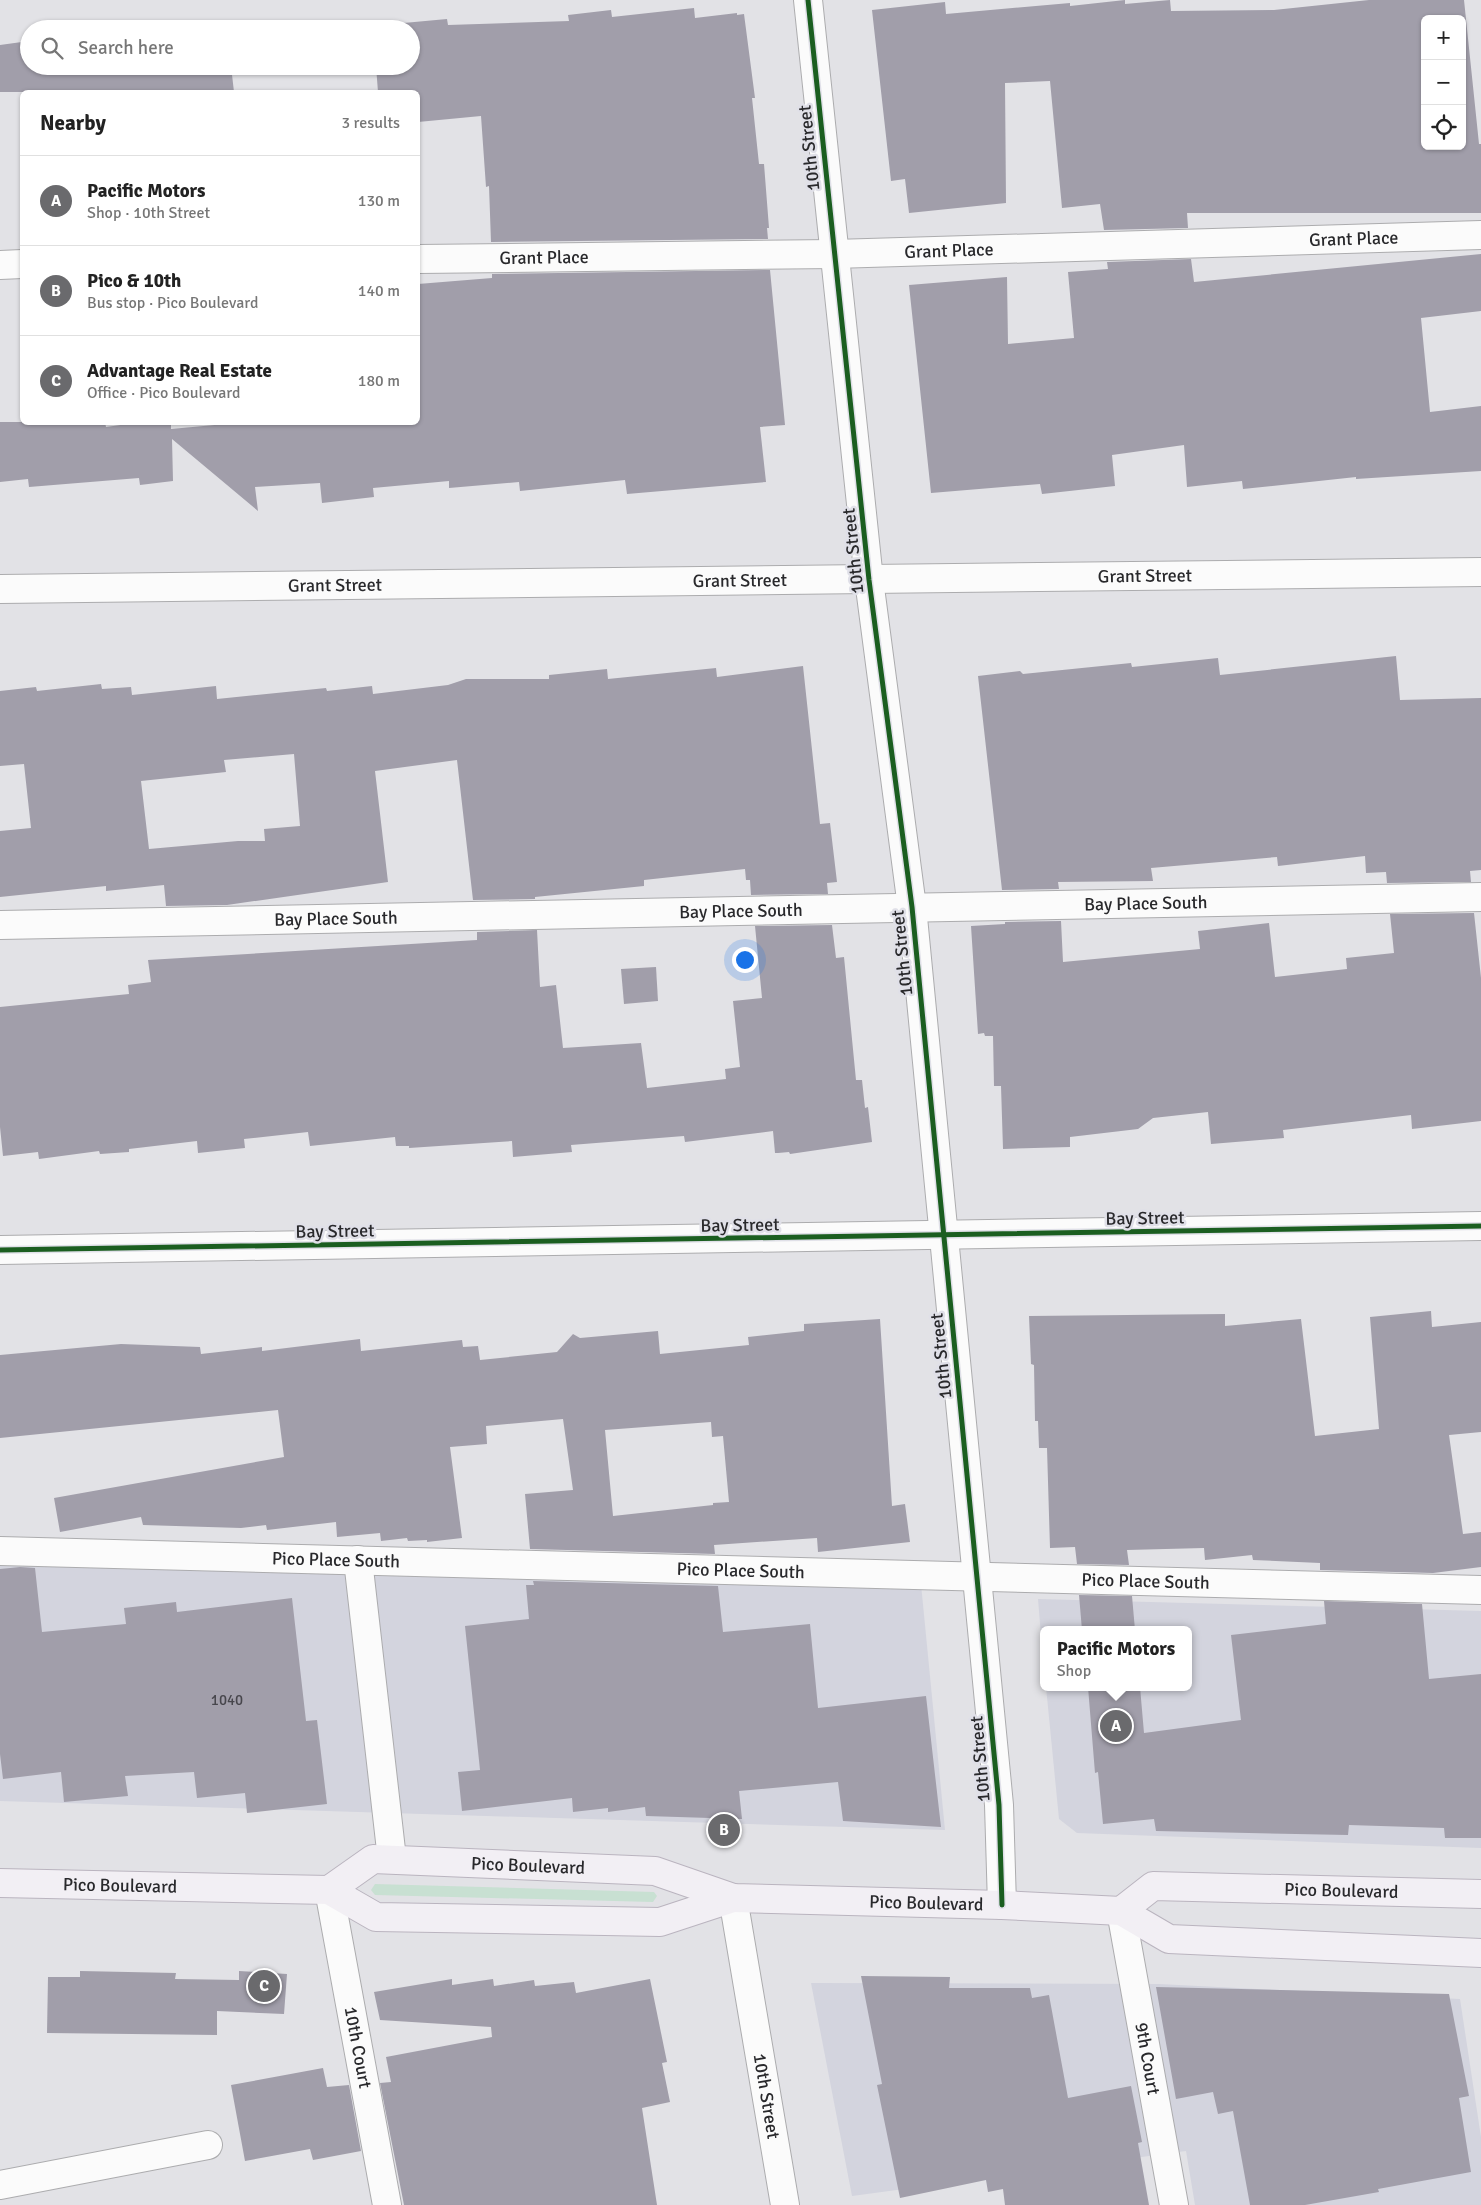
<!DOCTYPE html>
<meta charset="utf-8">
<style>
:root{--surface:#fff;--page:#f2f2f2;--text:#222;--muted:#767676;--line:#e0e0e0;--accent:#6a6a6d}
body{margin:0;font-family:Signika,sans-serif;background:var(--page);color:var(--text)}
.controls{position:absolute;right:15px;top:15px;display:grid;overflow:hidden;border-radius:8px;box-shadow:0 1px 4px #0004}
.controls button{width:45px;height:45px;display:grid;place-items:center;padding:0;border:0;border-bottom:1px solid var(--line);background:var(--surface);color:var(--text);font:25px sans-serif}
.you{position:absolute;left:744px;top:959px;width:18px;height:18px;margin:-12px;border:4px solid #fff;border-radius:50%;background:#1a73e8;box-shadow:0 0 0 8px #1a73e833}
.badge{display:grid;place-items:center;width:32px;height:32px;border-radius:50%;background:var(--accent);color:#fff;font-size:16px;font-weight:700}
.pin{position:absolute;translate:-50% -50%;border:2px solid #fff;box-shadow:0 1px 5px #0006}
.popup{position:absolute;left:1040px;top:1626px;width:152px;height:65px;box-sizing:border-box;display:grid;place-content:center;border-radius:8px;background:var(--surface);filter:drop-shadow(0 1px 4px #0005);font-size:16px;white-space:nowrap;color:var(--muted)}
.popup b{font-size:19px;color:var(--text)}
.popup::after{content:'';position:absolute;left:50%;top:100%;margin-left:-10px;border:10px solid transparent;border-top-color:var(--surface)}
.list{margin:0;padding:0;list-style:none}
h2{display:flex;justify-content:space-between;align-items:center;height:65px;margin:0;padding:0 20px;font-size:21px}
h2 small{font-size:16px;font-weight:400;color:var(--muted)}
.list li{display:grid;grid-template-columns:32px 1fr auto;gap:15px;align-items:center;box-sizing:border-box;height:90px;padding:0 20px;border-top:1px solid var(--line)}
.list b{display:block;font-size:19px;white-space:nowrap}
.list p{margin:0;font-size:16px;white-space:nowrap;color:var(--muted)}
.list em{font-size:16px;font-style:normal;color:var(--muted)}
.icon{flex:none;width:28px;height:28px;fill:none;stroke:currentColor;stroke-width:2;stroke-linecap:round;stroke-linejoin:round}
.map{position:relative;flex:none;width:1481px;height:2205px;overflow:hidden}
.search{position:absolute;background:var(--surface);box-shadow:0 1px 4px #0004;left:20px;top:20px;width:400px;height:55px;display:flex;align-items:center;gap:12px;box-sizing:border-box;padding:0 18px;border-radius:28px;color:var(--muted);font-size:19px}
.panel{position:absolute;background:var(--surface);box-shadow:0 1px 4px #0004;left:20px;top:90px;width:400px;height:335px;border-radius:8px}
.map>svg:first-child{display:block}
.built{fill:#d3d4de}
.green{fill:#c8e0d2}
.building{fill:#a19eaa;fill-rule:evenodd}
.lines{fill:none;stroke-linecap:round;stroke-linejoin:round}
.minor-casing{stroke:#acacae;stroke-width:30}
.major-casing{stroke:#bab4bf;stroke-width:30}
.minor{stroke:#fbfbfb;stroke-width:28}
.major{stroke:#f2eff4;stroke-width:28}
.cycleway-casing{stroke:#e0e0e8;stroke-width:8}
.cycleway{stroke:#1b5e20;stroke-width:5}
.labels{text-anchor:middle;stroke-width:5;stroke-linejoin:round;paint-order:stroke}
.number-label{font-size:15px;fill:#47464c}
.street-label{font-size:18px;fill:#29292c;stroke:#e0e0e8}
</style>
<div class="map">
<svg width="1481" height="2205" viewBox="0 0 1481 2205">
<rect width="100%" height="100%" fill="#e2e2e6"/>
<g class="built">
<polygon points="0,1564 921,1584 945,1830 0,1801"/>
<polygon points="1038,1599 1481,1611 1481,1848 1077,1833 1059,1819 1046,1687 1188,1687 1188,1630 1044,1630 1043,1660"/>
<polygon points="811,1983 1159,1984 1460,1999 1481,2137 1481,2205 1195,2205 1186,2151 852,2196"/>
</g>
<polygon class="green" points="375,1884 654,1892 657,1896 653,1902 375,1895 371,1890"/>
<g class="building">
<path d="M1125,0V4L1170,0L1171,11L1274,10L1369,0H1464L1479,144H1481V213H1187L1188,228L1104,230L1100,204L1062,208L1050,81L1005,83L1006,203L909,213L905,179L891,181L872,10L945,2L946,14L1070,3V6ZM1425,19H1462V146H1425Z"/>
<polygon points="694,8 695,18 737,13 737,15 744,14 755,98 752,98 759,164 764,164 769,228 767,228 768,239 491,242 489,186 486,187 481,116 418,122 418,92 378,92 376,66 411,66 411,29 372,29 371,26 447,19 448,25 569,21 568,15 611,10 612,17"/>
<polygon points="29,41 29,66 231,66 234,92 0,92 0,45"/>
<polygon points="1481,254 1481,311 1421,318 1430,412 1481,406 1481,471 1356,479 1356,477 1243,489 1242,481 1187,487 1184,445 1112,455 1115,486 1042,494 1040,484 931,493 909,285 1007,277 1008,344 1074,338 1068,272 1108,269 1107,262 1191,259 1194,282"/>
<polygon points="770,270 785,425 760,427 766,482 627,494 625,480 520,491 519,482 449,488 449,481 373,488 374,497 322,503 320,483 255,487 258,511 172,439 173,481 140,485 139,478 29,487 28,479 0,482 0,422 105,422 106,427 142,422 171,422 171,429 247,422 418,422 418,284 492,278 492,274"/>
<polygon points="1396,656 1400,700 1481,698 1481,870 1470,871 1471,882 1387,883 1386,872 1366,873 1365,856 1278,866 1277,857 1151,868 1153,881 1058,882 1059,889 1002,890 978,676 1020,671 1023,674 1131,663 1132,667 1218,658 1220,675"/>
<path d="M803,666L820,824L830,823L837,882L827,883L828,894L751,895L750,880H746L745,869L644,880V886L535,897V899L473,900L457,760L375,771L388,882L227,905L166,906L164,885L106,891V886L0,897V831L31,828L24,764L0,766V691L36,687L37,691L101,684L102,689L131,687L132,695L216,686L217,699L326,688L327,691L372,686L373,694L448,685L466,679H549V675L607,669L608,679L716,668L717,677ZM294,754L300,826L264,829L265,841H238L149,849L141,781L226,772L224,760Z"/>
<polygon points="1474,913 1481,978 1481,1121 1412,1129 1411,1115 1283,1130 1284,1138 1211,1144 1208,1112 1153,1118 1138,1129 1070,1137 1070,1147 1003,1149 1001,1086 994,1086 993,1036 985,1036 984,1033 978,1034 971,926 1005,924 1005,922 1061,921 1063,962 1200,949 1198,931 1269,923 1275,977 1347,969 1346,958 1394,953 1390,914"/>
<polygon points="832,925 836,958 844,957 856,1080 862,1080 865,1108 868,1107 872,1142 790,1154 789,1152 778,1153 775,1153 773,1131 685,1142 684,1136 571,1145 572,1152 513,1157 512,1141 409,1148 409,1146 396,1146 395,1137 310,1146 308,1132 244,1139 245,1148 198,1153 197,1141 129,1149 129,1152 100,1154 99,1151 39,1159 38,1152 3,1156 0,1127 0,1007 129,994 128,985 151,982 148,960 477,940 477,932 537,930 540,987 556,985 563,1048 641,1043 647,1088 726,1079 725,1069 740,1067 733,1001 762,998 755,926"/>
<polygon points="656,967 658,1001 624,1004 621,969"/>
<polygon points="1431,1311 1432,1327 1481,1322 1481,1432 1449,1435 1463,1534 1481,1532 1481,1567 1433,1573 1320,1570 1320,1563 1253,1560 1252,1555 1205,1560 1204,1548 1127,1550 1129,1565 1077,1564 1075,1547 1050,1548 1047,1448 1039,1448 1038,1421 1035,1421 1034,1365 1031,1364 1029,1316 1225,1314 1225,1326 1301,1319 1315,1436 1379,1429 1370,1317"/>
<path d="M880,1319L892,1506L905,1504L910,1542L818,1552L817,1538L714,1545L715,1554L530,1549L525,1494L573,1490L563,1419L486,1426L487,1444L450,1447L462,1538L427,1542V1540L408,1541L407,1538L381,1541L380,1533L337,1537L336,1522L267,1530L266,1525L241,1528L143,1525L141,1517L60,1532L54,1498L284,1457L278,1410L0,1438V1355L121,1344L200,1347L201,1354L262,1347V1351L360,1339L361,1351L462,1340L463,1347L478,1346L480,1360L557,1352L573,1334L580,1338L658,1331L660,1354L749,1345L748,1337L804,1331V1324ZM711,1422L712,1437L723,1436L729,1502L713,1503V1505L613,1516L605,1430Z"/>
<polygon points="20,1567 35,1568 42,1632 126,1624 124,1608 176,1602 177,1612 292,1598 306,1721 317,1720 327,1804 247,1813 245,1793 197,1798 194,1772 125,1776 128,1796 64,1802 61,1772 3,1779 0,1754 0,1569"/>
<polygon points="533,1581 718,1586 723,1632 810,1624 818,1708 926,1696 941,1827 843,1821 838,1782 739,1791 742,1819 646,1816 645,1807 608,1812 608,1808 573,1812 572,1798 462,1811 458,1772 480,1770 465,1626 529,1619 526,1585 534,1585"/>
<polygon points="1079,1595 1132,1596 1135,1630 1082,1630"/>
<polygon points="1324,1601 1422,1604 1429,1679 1481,1674 1481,1838 1445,1838 1444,1828 1349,1825 1348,1835 1156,1831 1154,1819 1103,1824 1098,1772 1095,1773 1088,1687 1140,1687 1144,1733 1241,1720 1231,1635 1326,1624"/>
<polygon points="80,1971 176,1973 175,1979 239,1980 239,1971 287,1974 284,2014 217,2011 217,2035 47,2033 48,1977 80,1977"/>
<polygon points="861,1976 950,1977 949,1988 1030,1988 1032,1998 1049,1995 1068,2098 1131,2086 1142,2142 1138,2143 1149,2205 1005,2205 1003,2189 988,2192 986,2180 900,2198 877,2085 882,2084"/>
<polygon points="452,1979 452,1985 493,1979 494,1986 534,1980 535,1986 574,1982 576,1993 650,1979 667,2062 662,2063 670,2102 642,2108 657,2205 404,2205 380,2083 391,2082 386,2057 492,2037 491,2027 380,2020 374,1992"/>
<polygon points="1156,1987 1449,1994 1469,2096 1459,2098 1471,2172 1378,2189 1379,2192 1305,2205 1250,2205 1233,2111 1218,2114 1213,2092 1176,2099"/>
<polygon points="323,2068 327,2087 349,2085 361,2151 313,2160 310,2149 245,2161 231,2085"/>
</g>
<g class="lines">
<g class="minor-casing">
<g id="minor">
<polyline points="808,0 869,580 912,907 999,1805 1002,1905"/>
<path id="s1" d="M418,259L834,254L1481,235"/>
<polyline points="0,265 22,264"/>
<path id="s2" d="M0,589L1481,572"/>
<path id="s3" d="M0,925L1481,897"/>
<polyline points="0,1250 1481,1226"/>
<path id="s4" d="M0,1551L1481,1590"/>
<polyline points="358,1560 392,1859"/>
<path id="s5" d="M329,1890L387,2205"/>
<path id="s6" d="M733,1898L785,2205"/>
<path id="s7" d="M1121,1911L1174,2205"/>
<polyline points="0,2185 208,2145"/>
</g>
</g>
<g class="major-casing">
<g id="major">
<path id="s8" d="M0,1883L329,1890L376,1917L660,1922L733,1898"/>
<path id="s9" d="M329,1890L373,1859L655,1871L733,1898L1002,1905L1121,1911L1169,1939L1481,1953"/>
<path id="s10" d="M1121,1911L1153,1886L1481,1894"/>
</g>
</g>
<use href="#minor" class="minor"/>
<use href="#major" class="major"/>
<g class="cycleway-casing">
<g id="cycleway">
<polyline points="808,0 869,580 912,907 999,1805 1002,1905"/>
<polyline points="0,1250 1481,1226"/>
</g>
</g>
<use href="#cycleway" class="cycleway"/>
</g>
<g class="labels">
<g class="number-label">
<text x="227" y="1705">1040</text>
</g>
<g class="street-label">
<text transform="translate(809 148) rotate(-96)" y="6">10th Street</text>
<text dy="6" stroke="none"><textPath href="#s1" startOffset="936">Grant Place</textPath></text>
<text dy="6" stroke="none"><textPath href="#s1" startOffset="531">Grant Place</textPath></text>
<text dy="6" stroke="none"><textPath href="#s1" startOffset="126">Grant Place</textPath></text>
<text transform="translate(853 551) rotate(-96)" y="6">10th Street</text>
<text dy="6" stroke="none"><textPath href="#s2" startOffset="1145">Grant Street</textPath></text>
<text dy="6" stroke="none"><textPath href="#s2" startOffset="740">Grant Street</textPath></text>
<text dy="6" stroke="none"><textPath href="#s2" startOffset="335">Grant Street</textPath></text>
<text dy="6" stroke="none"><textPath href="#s3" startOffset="1146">Bay Place South</textPath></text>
<text dy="6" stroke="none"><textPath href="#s3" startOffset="741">Bay Place South</textPath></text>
<text dy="6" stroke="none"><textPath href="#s3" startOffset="336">Bay Place South</textPath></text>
<text transform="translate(902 953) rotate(-96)" y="6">10th Street</text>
<text transform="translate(1145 1218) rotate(-1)" y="6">Bay Street</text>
<text transform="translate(740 1225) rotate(-1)" y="6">Bay Street</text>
<text transform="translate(335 1231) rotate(-1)" y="6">Bay Street</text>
<text transform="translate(941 1356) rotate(-96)" y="6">10th Street</text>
<text dy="6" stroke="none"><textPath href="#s4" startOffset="336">Pico Place South</textPath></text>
<text dy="6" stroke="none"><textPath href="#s4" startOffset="741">Pico Place South</textPath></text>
<text dy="6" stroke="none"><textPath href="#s4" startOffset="1146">Pico Place South</textPath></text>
<text transform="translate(980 1759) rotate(-95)" y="6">10th Street</text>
<text dy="6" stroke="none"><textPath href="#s9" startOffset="209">Pico Boulevard</textPath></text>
<text dy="6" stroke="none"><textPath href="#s8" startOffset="120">Pico Boulevard</textPath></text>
<text dy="6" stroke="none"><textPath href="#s10" startOffset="229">Pico Boulevard</textPath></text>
<text dy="6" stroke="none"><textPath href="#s9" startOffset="612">Pico Boulevard</textPath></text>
<text dy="6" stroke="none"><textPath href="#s5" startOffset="160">10th Court</textPath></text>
<text dy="6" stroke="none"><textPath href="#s7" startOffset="150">9th Court</textPath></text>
<text dy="6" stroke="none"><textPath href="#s6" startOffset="201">10th Street</textPath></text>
</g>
</g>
</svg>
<div class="controls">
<button>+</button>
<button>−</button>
<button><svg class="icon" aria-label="locate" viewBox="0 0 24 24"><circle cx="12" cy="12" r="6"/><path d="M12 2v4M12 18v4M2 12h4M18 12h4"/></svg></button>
</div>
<div class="you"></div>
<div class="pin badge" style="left:1116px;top:1726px">A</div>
<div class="popup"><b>Pacific Motors</b>Shop</div>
<div class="pin badge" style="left:724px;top:1830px">B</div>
<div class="pin badge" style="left:264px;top:1986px">C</div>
<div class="search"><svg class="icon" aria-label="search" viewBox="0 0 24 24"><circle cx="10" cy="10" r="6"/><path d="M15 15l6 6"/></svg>Search here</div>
<section class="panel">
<h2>Nearby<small>3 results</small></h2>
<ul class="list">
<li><span class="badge">A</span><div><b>Pacific Motors</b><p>Shop · 10th Street</p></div><em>130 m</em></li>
<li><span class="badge">B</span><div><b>Pico &amp; 10th</b><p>Bus stop · Pico Boulevard</p></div><em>140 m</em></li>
<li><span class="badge">C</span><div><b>Advantage Real Estate</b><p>Office · Pico Boulevard</p></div><em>180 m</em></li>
</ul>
</section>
</div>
